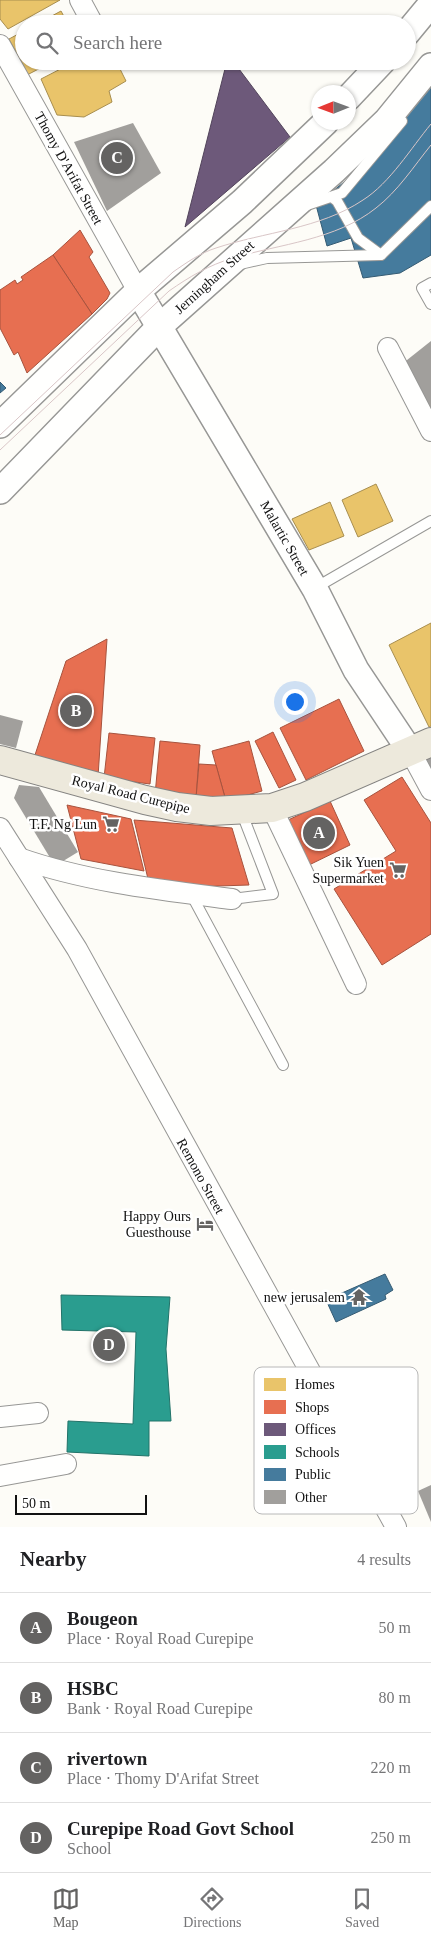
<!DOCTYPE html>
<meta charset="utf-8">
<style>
:root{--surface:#fff;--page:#f2f2f2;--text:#202124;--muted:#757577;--line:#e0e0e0;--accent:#646362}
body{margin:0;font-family:Georgia,serif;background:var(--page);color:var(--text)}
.compass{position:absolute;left:311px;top:85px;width:45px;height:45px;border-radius:50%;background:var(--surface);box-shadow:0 1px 4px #0004;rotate:269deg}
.scale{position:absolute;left:15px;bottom:12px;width:132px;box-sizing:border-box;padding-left:5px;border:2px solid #111;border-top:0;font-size:14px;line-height:18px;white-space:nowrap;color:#111;-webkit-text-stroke:4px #fff;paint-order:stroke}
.you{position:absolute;left:294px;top:701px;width:18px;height:18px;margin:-12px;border:4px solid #fff;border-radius:50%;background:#1a73e8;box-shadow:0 0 0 8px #1a73e833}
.badge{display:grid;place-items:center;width:32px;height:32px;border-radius:50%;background:var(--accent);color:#fff;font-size:16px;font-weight:700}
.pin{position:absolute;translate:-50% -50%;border:2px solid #fff;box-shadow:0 1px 5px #0006}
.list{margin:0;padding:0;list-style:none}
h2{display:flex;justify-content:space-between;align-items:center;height:65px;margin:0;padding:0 20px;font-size:21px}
h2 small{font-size:16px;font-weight:400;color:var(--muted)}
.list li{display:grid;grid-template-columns:32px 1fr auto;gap:15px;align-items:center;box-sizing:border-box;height:70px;padding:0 20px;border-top:1px solid var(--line)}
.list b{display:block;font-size:19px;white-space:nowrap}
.list p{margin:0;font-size:16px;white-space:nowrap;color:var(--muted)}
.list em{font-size:16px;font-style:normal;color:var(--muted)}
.icon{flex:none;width:28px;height:28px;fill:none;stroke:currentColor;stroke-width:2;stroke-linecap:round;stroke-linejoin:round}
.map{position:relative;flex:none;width:431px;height:1527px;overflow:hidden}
.search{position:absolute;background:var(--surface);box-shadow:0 1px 4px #0004;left:15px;right:15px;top:15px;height:55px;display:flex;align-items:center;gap:12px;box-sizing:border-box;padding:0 18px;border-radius:28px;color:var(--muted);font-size:19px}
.sheet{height:345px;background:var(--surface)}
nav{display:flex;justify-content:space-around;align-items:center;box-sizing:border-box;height:70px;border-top:1px solid var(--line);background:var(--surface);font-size:14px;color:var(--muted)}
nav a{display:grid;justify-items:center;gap:2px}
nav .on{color:var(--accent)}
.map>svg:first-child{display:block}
.homes{fill:#e9c46a;stroke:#a88e4f}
.shops{fill:#e76f51;stroke:#a7533e}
.offices{fill:#6d597a;stroke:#51435a}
.schools{fill:#2a9d8f;stroke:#227369}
.public{fill:#457b9d;stroke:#355b73}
.building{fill:#a19f9c}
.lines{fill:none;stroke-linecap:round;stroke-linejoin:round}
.service-casing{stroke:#979795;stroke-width:12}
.minor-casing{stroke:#979795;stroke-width:22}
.tertiary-casing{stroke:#979795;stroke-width:28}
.primary-casing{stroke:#858482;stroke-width:30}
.service{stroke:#fffffe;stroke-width:10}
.minor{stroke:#fffffe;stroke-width:20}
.tertiary{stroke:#fffffe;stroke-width:25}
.primary{stroke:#ede9dc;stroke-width:28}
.tram{stroke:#d9c6c7;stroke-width:1}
.labels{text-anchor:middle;stroke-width:5;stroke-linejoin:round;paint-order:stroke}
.street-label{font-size:14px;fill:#111;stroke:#fff}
.poi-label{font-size:14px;fill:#111;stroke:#fff;text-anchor:end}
.key{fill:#fff;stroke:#b8b8b8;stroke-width:1}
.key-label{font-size:14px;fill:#111}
</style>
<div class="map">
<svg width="431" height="1527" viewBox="0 0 431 1527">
<rect width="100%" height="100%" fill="#fdfcf7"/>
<g class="homes">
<polygon points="0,0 60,0 8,29 0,19"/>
<polygon points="61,11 68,24 37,24"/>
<polygon points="24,31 24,61 54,61 27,75 9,39"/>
<polygon points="76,61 116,61 126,81 109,91 112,102 84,117 57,115 41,79"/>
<polygon points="376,484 393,521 358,537 342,500"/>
<polygon points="330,502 344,536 309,550 292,519"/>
<polygon points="431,623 431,726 429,727 389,645"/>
</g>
<g class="shops">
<polygon points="80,230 93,252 89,257 110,293 107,299 92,314 53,255"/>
<polygon points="53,255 92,314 27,373 18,352 14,355 0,328 0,290 15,280 17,284 23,280 21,277"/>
<polygon points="107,639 98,777 33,761 66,661"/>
<polygon points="339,699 364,751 306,780 280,728"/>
<polygon points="273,732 296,780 279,788 255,741"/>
<polygon points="109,733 155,738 150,784 104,778"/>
<polygon points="160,741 200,745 196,798 155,795"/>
<polygon points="249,741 262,791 226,801 212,751"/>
<polygon points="199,764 216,765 226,801 196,798"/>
<polygon points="402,777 431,823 431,934 382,965 334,889 396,851 364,800"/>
<polygon points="330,801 350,845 309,865 288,820"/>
<polygon points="67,805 131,819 144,871 81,859"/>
<polygon points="134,820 232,828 249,885 187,887 148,879"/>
</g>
<polygon class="offices" points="227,61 233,61 290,137 185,227"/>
<polygon class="schools" points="61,1295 170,1297 166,1349 171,1421 149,1421 149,1456 67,1452 68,1421 133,1424 136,1332 62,1330"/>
<g class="public">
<polygon points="431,83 431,255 400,273 363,278 351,238 327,246 316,205 360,169"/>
<polygon points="0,382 6,388 0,393"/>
<polygon points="385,1274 393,1290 385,1295 386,1299 336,1322 326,1300"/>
</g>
<g class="building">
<polygon points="133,123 161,173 107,211 74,142"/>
<polygon points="431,341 431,416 402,364"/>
<polygon points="0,715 23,721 16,748 0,744"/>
<polygon points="431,754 431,777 422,758"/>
<polygon points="19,785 39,787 78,852 55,866 14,798"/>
<polygon points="431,1485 431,1522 418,1491"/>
</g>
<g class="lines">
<g class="service-casing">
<g id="service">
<polyline points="332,197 337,201 358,238 381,255"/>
<polyline points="307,205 342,193 402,121"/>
<polyline points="240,264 267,258 381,255 431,206"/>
<polyline points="431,283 422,288 431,304"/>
<polyline points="315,588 431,521"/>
<polyline points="191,894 283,1065"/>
<polyline points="232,899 273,894 241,811"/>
</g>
</g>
<g class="minor-casing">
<g id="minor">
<polyline points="80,0 93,24"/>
<polyline points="0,45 138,291"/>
<polyline points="388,348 431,431"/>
<polyline points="410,751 431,790"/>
<polyline points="272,808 356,984"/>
<polyline points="0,828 77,949 396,1527"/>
<path d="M19,858C87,882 161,890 232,899"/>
<polyline points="0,1417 38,1413"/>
<polyline points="0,1476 66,1464"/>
</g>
</g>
<g class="tertiary-casing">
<g id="tertiary">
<polyline points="407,33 431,4"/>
<polyline points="348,98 383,61"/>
<polyline points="138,291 315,589 356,670 410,751"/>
<polyline points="0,425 138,291 242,202 326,122"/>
<polyline points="0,491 160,326 334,171 387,120 431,66"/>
</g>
</g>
<g class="primary-casing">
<polyline id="primary" points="0,760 145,800 177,807 211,811 272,808 305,797 431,742"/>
</g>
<use href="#service" class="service"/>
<use href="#minor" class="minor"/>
<use href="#tertiary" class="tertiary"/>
<use href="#primary" class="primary"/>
<g class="tram">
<path d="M0,435L173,272C186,263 200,253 216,248C264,232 320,229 363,200C390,183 411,148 431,124"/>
<path d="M0,450L169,291C189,277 209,265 233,258C280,244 336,240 376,208C398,191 414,166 431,145"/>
</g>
</g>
<defs>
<g id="supermarket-bare" transform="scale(1.35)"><path d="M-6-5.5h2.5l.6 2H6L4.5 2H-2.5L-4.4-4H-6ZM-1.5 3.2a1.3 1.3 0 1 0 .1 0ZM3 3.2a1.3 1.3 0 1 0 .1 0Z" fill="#646362" stroke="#fff" stroke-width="2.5" paint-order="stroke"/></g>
<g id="hotel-bare" transform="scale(1.35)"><path d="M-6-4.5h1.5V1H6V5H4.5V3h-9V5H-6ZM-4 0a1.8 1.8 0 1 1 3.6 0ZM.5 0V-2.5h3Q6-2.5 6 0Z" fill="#646362" stroke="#fff" stroke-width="2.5" paint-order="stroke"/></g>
<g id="temple-bare" transform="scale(1.35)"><path d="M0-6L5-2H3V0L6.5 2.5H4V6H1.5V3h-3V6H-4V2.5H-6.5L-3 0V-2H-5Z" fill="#646362" stroke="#fff" stroke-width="2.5" paint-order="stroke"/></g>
</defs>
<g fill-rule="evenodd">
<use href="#supermarket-bare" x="111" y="824"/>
<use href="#supermarket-bare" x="398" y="870"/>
<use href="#hotel-bare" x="205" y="1224"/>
<use href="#temple-bare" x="359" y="1297"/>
</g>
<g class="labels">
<g class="street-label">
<text transform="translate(69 168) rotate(61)" y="5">Thomy D'Arifat Street</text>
<text transform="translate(214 277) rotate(-42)" y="5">Jerningham Street</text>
<text transform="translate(285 538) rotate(60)" y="5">Malartic Street</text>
<text transform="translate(131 794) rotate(14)" y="5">Royal Road Curepipe</text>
<text transform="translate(201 1176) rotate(61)" y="5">Remono Street</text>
</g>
<g class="poi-label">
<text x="97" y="829">T.F. Ng Lun</text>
<text x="384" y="867">Sik Yuen<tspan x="384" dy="16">Supermarket</tspan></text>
<text x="191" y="1221">Happy Ours<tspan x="191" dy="16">Guesthouse</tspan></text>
<text x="345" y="1302">new jerusalem</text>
</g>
</g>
<rect x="254" y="1367" width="164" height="147" rx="8" class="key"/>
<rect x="264" y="1378" width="22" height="13" fill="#e9c46a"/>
<rect x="264" y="1400" width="22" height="14" fill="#e76f51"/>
<rect x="264" y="1423" width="22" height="13" fill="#6d597a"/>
<rect x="264" y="1445" width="22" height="14" fill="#2a9d8f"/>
<rect x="264" y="1468" width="22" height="13" fill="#457b9d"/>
<rect x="264" y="1490" width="22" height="14" fill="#a19f9c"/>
<g class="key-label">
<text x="295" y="1389">Homes</text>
<text x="295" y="1412">Shops</text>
<text x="295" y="1434">Offices</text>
<text x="295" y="1457">Schools</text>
<text x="295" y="1479">Public</text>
<text x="295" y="1502">Other</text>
</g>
</svg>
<svg class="compass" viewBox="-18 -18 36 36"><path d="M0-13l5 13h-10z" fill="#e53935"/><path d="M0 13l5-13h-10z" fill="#757577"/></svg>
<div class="scale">50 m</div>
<div class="you"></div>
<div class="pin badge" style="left:319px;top:833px">A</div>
<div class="pin badge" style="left:76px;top:711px">B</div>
<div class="pin badge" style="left:117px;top:158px">C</div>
<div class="pin badge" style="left:109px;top:1345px">D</div>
<div class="search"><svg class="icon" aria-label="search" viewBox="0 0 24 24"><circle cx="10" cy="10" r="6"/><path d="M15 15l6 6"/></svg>Search here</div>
</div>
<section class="sheet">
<h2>Nearby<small>4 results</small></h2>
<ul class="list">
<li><span class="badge">A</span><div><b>Bougeon</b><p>Place · Royal Road Curepipe</p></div><em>50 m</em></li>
<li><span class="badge">B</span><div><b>HSBC</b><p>Bank · Royal Road Curepipe</p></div><em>80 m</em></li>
<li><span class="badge">C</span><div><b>rivertown</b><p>Place · Thomy D'Arifat Street</p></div><em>220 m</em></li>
<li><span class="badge">D</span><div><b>Curepipe Road Govt School</b><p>School</p></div><em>250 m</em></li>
</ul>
</section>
<nav>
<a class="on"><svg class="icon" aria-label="map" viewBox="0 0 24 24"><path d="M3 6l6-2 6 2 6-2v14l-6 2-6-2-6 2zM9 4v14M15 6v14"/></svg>Map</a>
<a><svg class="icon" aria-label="directions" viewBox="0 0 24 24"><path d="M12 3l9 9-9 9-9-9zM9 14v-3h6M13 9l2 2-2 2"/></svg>Directions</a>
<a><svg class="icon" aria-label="saved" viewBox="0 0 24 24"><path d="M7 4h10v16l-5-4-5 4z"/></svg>Saved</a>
</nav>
